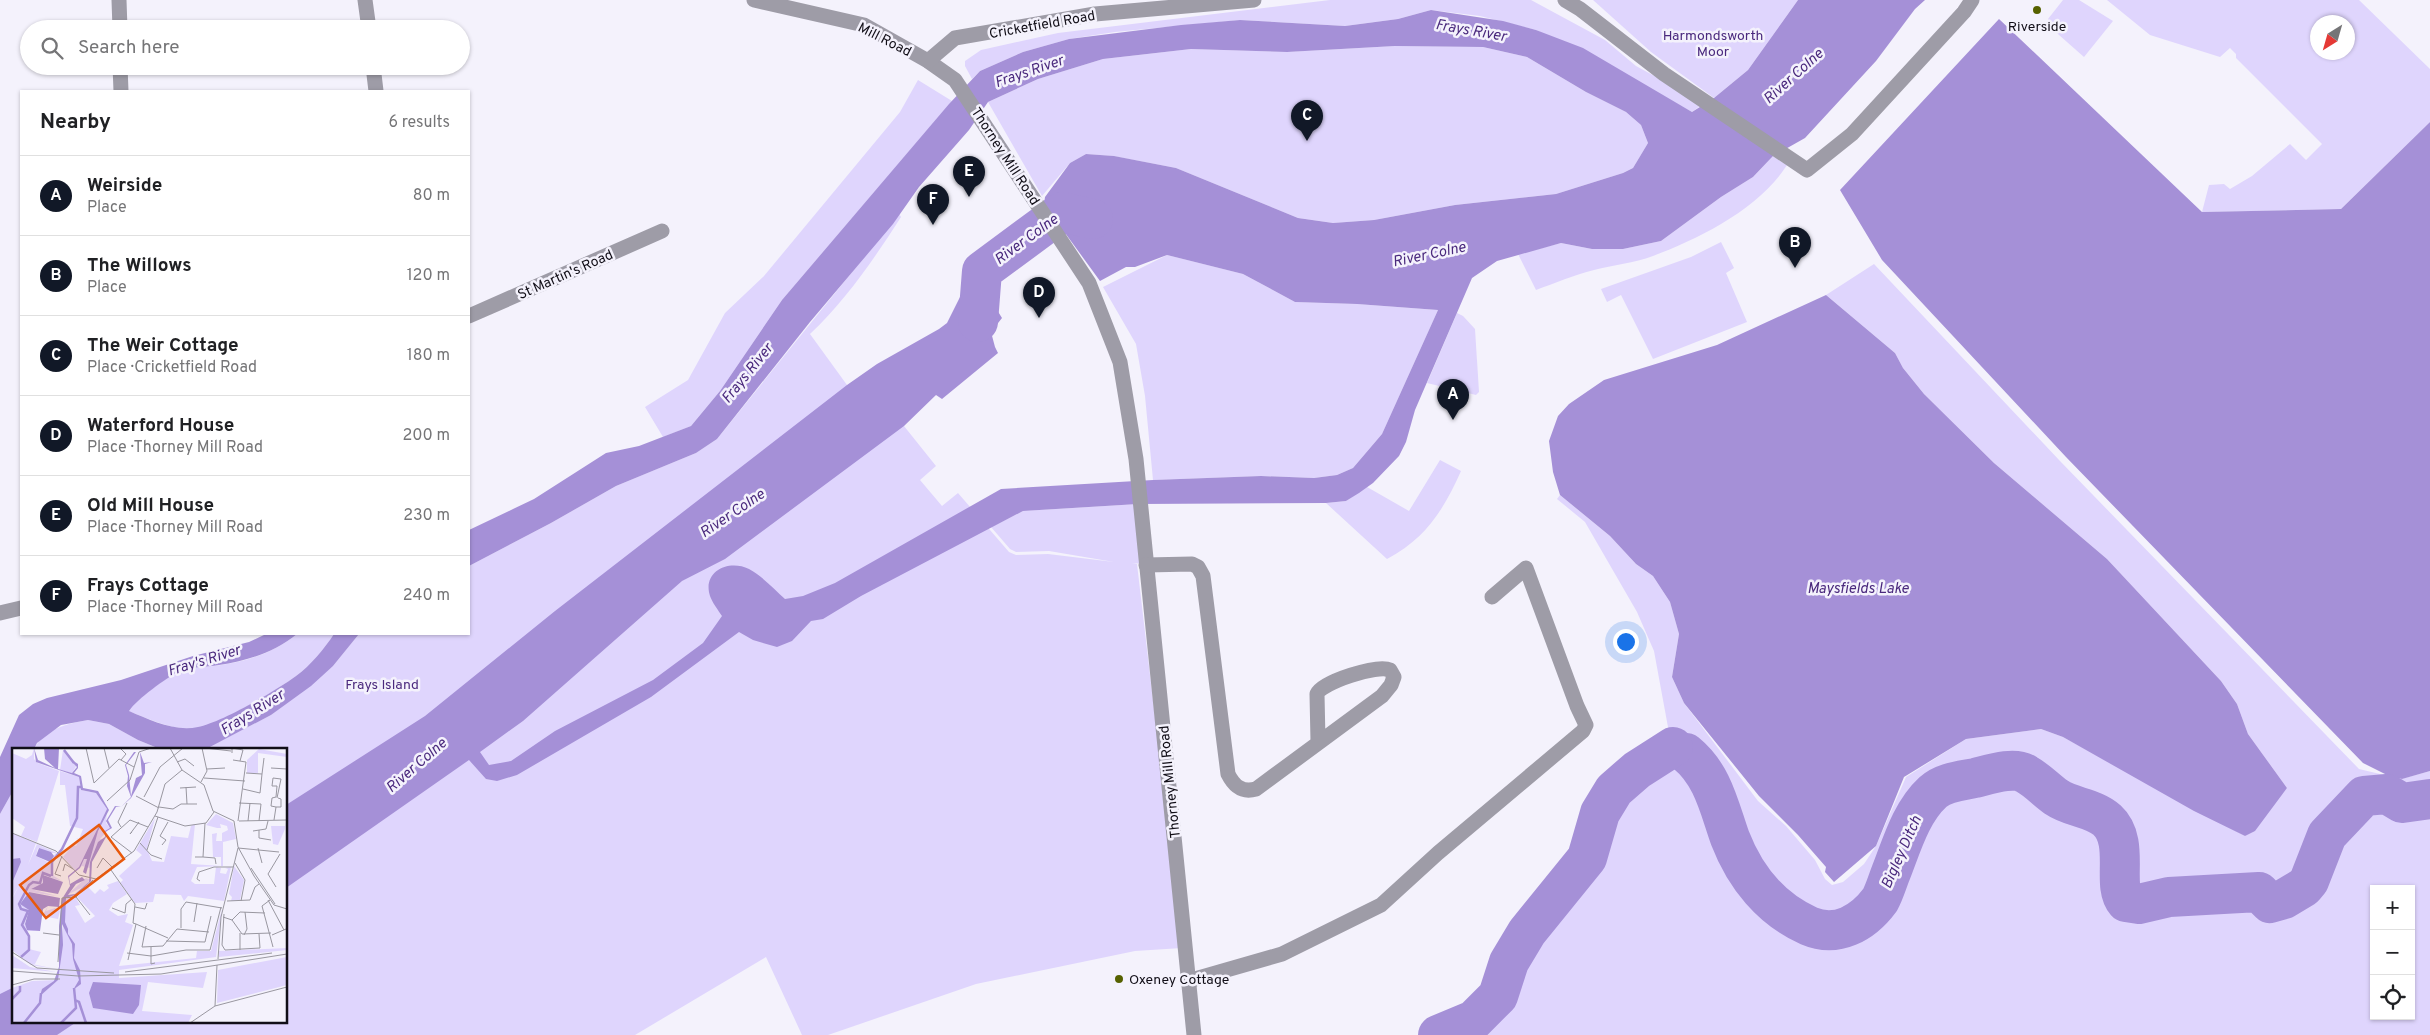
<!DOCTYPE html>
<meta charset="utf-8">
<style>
:root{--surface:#fff;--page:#f2f2f2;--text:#202124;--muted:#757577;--line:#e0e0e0;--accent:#111827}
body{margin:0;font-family:Overpass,sans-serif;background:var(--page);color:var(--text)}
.controls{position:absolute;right:15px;bottom:15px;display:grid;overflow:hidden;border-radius:0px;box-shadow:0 1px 4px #0004}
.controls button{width:45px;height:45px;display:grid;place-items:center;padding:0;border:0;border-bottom:1px solid var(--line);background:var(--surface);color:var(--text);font:25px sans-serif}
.compass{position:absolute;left:2310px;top:15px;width:45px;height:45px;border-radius:50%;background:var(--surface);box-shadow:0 1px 4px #0004;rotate:217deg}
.you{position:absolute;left:1625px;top:641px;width:18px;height:18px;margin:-12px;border:4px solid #fff;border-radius:50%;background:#1a73e8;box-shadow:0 0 0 8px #1a73e833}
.badge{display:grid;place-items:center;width:32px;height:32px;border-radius:50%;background:var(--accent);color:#fff;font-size:16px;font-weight:700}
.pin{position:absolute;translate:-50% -41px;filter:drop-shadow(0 1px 2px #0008)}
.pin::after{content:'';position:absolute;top:26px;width:18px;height:15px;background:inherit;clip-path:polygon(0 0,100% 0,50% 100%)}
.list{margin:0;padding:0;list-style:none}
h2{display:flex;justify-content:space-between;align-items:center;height:65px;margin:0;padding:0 20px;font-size:21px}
h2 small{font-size:16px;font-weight:400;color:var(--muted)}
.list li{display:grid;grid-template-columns:32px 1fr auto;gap:15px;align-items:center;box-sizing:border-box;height:80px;padding:0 20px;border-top:1px solid var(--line)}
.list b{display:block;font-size:19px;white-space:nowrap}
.list p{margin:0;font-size:16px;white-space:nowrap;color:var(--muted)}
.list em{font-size:16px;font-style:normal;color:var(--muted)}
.icon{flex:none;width:28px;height:28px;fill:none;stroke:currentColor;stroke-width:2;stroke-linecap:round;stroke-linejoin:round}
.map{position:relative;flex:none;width:2430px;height:1035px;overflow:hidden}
.search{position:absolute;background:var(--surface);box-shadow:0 1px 4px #0004;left:20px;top:20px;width:450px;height:55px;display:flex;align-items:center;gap:12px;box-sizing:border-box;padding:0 18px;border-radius:28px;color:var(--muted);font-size:19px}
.panel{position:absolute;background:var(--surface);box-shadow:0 1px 4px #0004;left:20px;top:90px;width:450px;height:545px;border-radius:0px}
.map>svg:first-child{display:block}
.green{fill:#dfd5fd;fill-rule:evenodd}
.water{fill:#a590d7}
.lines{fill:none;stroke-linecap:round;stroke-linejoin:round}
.stream{stroke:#a590d7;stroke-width:7}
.river{stroke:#a590d7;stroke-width:40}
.minor{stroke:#9e9ca7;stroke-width:15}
.poi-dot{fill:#566100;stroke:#f4f2fc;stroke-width:2}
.labels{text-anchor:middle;stroke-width:5;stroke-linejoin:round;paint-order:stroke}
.street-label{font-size:14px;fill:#110e17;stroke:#f4f2fc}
.poi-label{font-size:14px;fill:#110e17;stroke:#f4f2fc}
.park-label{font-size:14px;fill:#4b2a7e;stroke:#f4f2fc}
.water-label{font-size:15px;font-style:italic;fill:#4a297d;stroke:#f4f2fc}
.inset-river{fill:none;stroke:#a590d7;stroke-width:2.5}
.inset-road{fill:none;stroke:#9997a0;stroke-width:1}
.view{fill:#e8590c;fill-opacity:0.15;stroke:#e8590c;stroke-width:2.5}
.inset-edge{fill:none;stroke:#110e17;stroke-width:2.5}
</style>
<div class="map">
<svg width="2430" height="1035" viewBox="0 0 2430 1035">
<rect width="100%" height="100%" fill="#f4f2fc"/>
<g class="green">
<polygon points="1330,0 1531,0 1605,40 1636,66 1660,79 1700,106 1692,112 1634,80 1536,30 1480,16 1431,10 1398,19 1345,26 1240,20 1115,32 1069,39 1023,52 980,71 972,79 965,66 965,61 981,50 1058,33"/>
<polygon points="1593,0 1798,0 1748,70 1714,98 1651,52"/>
<polygon points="2063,0 2079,0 2113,21 2084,57 2050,27 2048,19"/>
<path d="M2107,0H2359L2430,69V122L2341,209L2202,212L2209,185L2224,184L2230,189L2252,176L2290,144L2306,160L2322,144L2236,58V54L2230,48L2220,57L2150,35ZM2318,22H2348V52H2318Z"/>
<polygon points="1395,46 1483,47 1527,57 1586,92 1626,112 1641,125 1648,143 1633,168 1623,173 1556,194 1455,205 1374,220 1333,223 1298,218 1176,168 1113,156 1086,154 1070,163 1042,196 988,102 1038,79 1103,59 1191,49 1287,52"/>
<polygon points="918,80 952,101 782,300 720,391 691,426 663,437 645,407 688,380 725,313 764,276 900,112"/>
<path d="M1773,156L1787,165C1759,209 1700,238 1653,256C1634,263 1613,265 1594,270C1574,275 1555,283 1536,290L1518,254L1561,243L1592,249H1623L1661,241L1721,197L1753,177Z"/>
<path d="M899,214L901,217C874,259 846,300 810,334L847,385L904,426L936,466L920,480L942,506L958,493L1009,552L1016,555L1048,554L1114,562L1049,551L1016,552L1010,549L991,527L1023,511L1138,504L1145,564L1132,563L1137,564L1182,948L1135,951L976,984L828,1035H802L766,957L635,1035H0V814L14,789V1021H286V749H205L271,715L333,666L359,634H469V566L551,523L616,486L696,453L717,439Z"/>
<polygon points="1721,242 1734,268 1726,273 1747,322 1653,359 1621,295 1607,302 1601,289 1691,257"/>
<polygon points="1167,255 1243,274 1295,302 1357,304 1438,310 1382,434 1353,468 1337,475 1314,478 1261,476 1153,480 1145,396 1136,344 1103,287"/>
<path d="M1874,264L2060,461L2359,769L2401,779L2430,771V1035H1442L1454,1021L1475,1012L1502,985L1509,966L1515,967L1533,933L1592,858L1601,830L1629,784L1644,773L1662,765L1673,752C1713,766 1716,818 1732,852C1744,878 1762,902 1787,918C1794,923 1804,931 1813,933C1897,955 1893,833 1936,794C1938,791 1945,787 1949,786C1957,783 2000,778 2009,779C2020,780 2061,807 2076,814C2083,816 2094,821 2098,827C2112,848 2110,881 2115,905L2141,913L2170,903L2256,898L2269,907C2284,903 2302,897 2312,882C2328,857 2321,835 2352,817C2321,825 2318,840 2308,869C2306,874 2307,879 2304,883C2296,893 2282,898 2271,901L2261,892L2255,890H2205C2186,882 2152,896 2130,898L2124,893L2126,864L2120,835L2110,817L2095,807L2063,796L2026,768L2008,767L1943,780L1929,791L1914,809L1888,867L1865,906L1831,924L1813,919L1787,905L1749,869L1713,775L1698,755L1670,738L1654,651L1637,612L1585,522L1557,499L1560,495L1610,536L1636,564L1653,576L1670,602L1679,634L1672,677L1684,703L1758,801L1786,826L1815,860L1825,879L1832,885L1843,882L1864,864L1876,846L1906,777L1966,739L2041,729L2063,737L2245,836L2287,788L2248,734L2237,704L2221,681L2107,559L1994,463L1924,394L1903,368L1895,353L1826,295ZM2374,889H2411V1016H2374V932L2370,921L2374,920Z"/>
<polygon points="1457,313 1463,316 1475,329 1479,392 1476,395 1427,383"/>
<path d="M1440,460L1461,471C1443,511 1426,538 1387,559L1326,503L1346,501L1367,487L1409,511Z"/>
<path d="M297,634H334C324,649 311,665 296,676C277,690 220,724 198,728C175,732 150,719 128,711C138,698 165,678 180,671C190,667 205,667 215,666C245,662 274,653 297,634Z"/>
<path d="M88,720L109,724L138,740L160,749H34C45,728 67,724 88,720Z"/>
</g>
<g class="water">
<path d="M1798,0H1925L1915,9L1876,61L1805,138L1773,156L1753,177L1721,197L1661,241L1623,249H1592L1561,243L1497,261L1472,278L1415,410L1406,442L1399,456L1373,483L1359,493L1346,501L1326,503L1138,504L1023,511L861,596L823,619L811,621L792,641L777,647L753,640L739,632L651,697L517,775L497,781L486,779L469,760L286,888V805L425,716L555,611L847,385L877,364L939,329L947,323L979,259L990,275L984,289L1002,318L991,332L995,347L998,353L942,399L936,395L904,426L725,559L682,581L523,721L480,752L489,765L511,761L555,731L653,680L703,643L722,616C718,610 712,602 710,596C702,571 729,559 749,569C762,576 774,589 785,599L803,596L835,583L1001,489L1153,480L1261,476L1314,478L1337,475L1353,468L1382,434L1438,310L1357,304L1295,302L1243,274L1167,255L1135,267H1126L1100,281L1044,204L1045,197L1070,163L1086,154L1114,156L1176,168L1298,218L1333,223L1374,220L1455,205L1556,194L1623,173L1633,168L1648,143L1641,125L1626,112L1586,92L1527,57L1483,47L1395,46L1287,52L1191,49L1103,59L1038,79L988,102L969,130L919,187L893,224L810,322L717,439L696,453L616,486L551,523L469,566V530L534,499L606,453L639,446L691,426L720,391L782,300L949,104L980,71L1023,52L1069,39L1181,25L1240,20L1345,26L1398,19L1431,10L1503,21L1536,30L1583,48L1692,112L1714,98L1748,70Z"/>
<polygon points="1999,19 2202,212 2341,209 2430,122 2430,771 2402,779 2389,776 2363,763 2066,457 1882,260 1840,190"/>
<polygon points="1826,295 1895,353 1903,368 1924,394 1994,463 2107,559 2221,681 2237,704 2248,734 2287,788 2255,831 2245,836 2194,811 2063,737 2041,729 1966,739 1904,777 1876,846 1834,882 1825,872 1826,867 1798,835 1759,796 1684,703 1672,677 1679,634 1670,602 1653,576 1636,564 1610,536 1560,495 1553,472 1549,441 1558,416 1569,404 1604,380 1717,345"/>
<path d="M266,634H297C275,652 247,661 219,665C207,667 191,667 180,671C166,678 137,699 129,711C150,720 175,732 198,727C221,723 277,690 296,676C311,665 324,649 334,634H359L333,666L311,686L271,715L206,749H160L138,740L109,724L88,720L61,725L37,743L34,749H14V789L0,814V757L19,715L33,704L47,698L121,680L193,656L249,642Z"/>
<polygon points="14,987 14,1021 78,1021 57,1035 0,1035 0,994"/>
</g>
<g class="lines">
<polyline class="stream" points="1673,747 1686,753"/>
<g class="river">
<polyline points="978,322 982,271 1062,212 1093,219"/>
<path d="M1686,753C1713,775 1719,807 1730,838C1745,877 1771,909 1809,926C1837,938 1863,923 1880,900C1884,893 1887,883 1890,875C1901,848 1910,813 1933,792C1944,782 1960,781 1975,778C1988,775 2014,766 2026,774C2037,780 2046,790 2056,797C2072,808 2092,807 2107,820C2131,842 2111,885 2126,902L2139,904L2169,897L2259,892L2270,903L2284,899L2304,887L2309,881L2327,835L2364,796L2387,794L2402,803L2430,799"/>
<polyline points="1438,1035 1474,1020 1498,996 1509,962 1527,932 1587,858 1600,813 1614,790 1637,770 1673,747"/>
</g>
<g class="minor">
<polyline points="119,0 120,29"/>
<polyline points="365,0 369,29"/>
<polyline points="754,0 864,25 928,61 955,80 1089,283 1120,362 1136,459 1194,1035"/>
<polyline points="1565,0 1580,9 1664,74 1807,170 1852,134 1964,12 1972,0"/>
<polyline points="928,61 955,38 1095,14 1254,0"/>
<polyline points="120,66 121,91"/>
<polyline points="373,66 376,91"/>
<polyline points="469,316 662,231"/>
<path d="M1146,565L1192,564L1198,567L1203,576L1228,774C1234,786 1242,793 1256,789L1382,696L1391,685L1394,677L1390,670C1378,664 1322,682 1317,694L1318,741"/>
<polyline points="0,613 21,608"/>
<polyline points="1188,981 1282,954 1381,905 1438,853 1583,731 1586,725 1577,706 1526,568 1492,597"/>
</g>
</g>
<g class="poi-dot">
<circle cx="2037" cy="10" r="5"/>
<circle cx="1119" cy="979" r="5"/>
</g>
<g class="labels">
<g class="street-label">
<text transform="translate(1042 24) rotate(-10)" y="5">Cricketfield Road</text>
<text transform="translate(885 39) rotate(27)" y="5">Mill Road</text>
<text transform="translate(1006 156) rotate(57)" y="5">Thorney Mill Road</text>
<text transform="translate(565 274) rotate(-24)" y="5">St Martin's Road</text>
<text transform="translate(1169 782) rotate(-96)" y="5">Thorney Mill Road</text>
</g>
<g class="poi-label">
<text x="2037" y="31">Riverside</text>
<text x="1129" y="984" text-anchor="start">Oxeney Cottage</text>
</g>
<g class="park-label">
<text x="1713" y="40">Harmondsworth<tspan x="1713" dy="16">Moor</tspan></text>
<text x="382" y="689">Frays Island</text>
</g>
<g class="water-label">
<text transform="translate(1471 30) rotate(10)" y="5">Frays River</text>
<text transform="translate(1029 71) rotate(-19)" y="5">Frays River</text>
<text transform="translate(1793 76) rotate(-42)" y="5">River Colne</text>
<text transform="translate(1026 239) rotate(-36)" y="5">River Colne</text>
<text transform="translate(1429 254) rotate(-12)" y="5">River Colne</text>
<text transform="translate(747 373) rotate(-51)" y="5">Frays River</text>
<text transform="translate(732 513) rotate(-34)" y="5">River Colne</text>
<text x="1858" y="593">Maysfields Lake</text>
<text transform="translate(204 660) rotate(-17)" y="5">Fray's River</text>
<text transform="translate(252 712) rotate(-32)" y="5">Frays River</text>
<text transform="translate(416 765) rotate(-41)" y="5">River Colne</text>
<text transform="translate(1901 852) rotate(-66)" y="5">Bigley Ditch</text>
</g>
</g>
<g transform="translate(12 748)">
<rect width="275" height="275" fill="#f4f2fc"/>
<path d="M22,0V11L26,15L47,23L25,94L9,88L13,79L0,70V5L14,11L20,7ZM247,1L275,6V9L246,5V25H235V12ZM51,2L65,17L60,25L48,22ZM48,23L67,29L69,42L84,45L95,61L94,75L98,80L88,91H91L78,114V126V120L70,118L63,122L51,109L61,97L64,98L67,92L64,90L67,91L71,81L58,78L53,37H48ZM204,66L221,75L224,91L211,94V118L185,119L179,133L183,136H202L204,119L209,120L208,125L214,126L216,121L213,120L219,119L212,153L176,148L172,153L169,147L143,146L141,154L123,155L108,135L111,132L107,128L130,107L124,102L143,70L135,101L140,113L152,114L159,88L176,90L179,78L183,76L179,116L209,118V109H201L200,86L205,85L204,93H210V85L216,82L215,78L208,76L209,80H205L194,77ZM274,74L273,81L266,97L261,96L259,78H273ZM0,85L24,95L16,117L25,96L45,105L40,114V127L50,133L31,127V135L19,141L45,148L17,144L8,156L17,161L13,175L15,181L28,183H16L17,201L29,204L23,216H20L44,221L19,217L0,202V151L10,132L0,150ZM26,100L39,105H44L36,114L24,108ZM222,118L232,132L228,152L219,153L220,149L217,146ZM74,130L78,132L73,138L55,147ZM79,132L80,133L64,150L68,157L63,158L73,175L83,168L65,149L76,139L83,146L88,141L92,144L97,140L95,137L106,133L115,146L101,155L97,162L106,168L116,166L113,174L121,177L107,218L184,210L185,203H199L210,161L204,209L107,222V230L195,224L191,240L136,234L130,263L180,267L176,275H0V240L20,233L46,232L54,150L66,146ZM36,158L34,163L43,160L48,163L46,171L30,168ZM275,200V202L207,209V203ZM0,207L18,219L44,224L0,220ZM275,209V237L205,255L206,222Z" fill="#dfd5fd" fill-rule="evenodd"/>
<path d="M22,0L26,12L43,20L33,11L32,0H47L46,21L60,25L65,19L60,14V12L66,16V20L62,25L69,28L71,40L86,43L97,62L86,83L74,126L71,124L75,111H72L68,120L57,129L58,136L70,129L73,132L64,136L56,147L63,146L77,134L78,114L86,94L93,89V83L98,80L94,73L103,58L109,59L119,49L115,38L116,28L113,17L122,4H124L114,17L117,27L119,48L124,30L130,27L128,4L132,15L140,14L133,16V25L119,50L109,59H104L96,72L100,80L93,84L94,89L80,114L79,133L66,146L54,150L53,174L56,181V186L63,196L62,210L68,222L69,236L61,242L67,232L61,211L60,196L50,176L51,197L46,232L28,248L30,241L42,233L47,219V178L50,151L58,138L56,128L67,119L95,61L84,45L69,42L67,29L24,14ZM27,100L39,104L42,108L38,114L24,108ZM8,110L9,114L0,135V111ZM31,127L51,134L46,146L19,141L31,135ZM17,144L48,150L47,159L36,158L31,161L28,183L15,182L13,176L17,162L8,156ZM81,234L129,237L127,257L121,266L81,260L77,245Z" fill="#a590d7"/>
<path class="inset-river" d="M52,2L62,15M40,128V114L50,101L65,70L66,39H69M9,209L17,202V188L10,177L16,163L9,161L7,156L17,137L21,134L28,135L31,125L39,128M0,251L8,243V238M63,252L67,254L74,275M12,275L28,255L29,245M49,275L64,260L62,240"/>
<path class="inset-road" d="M74,0L82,35L107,11L122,19M92,0L97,20M108,0L114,6L109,12M158,0L170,22L192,37L201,63L222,73L226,99L242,128L262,157L275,161M193,0L219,3M220,5V0L231,2L228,13M221,12L234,14L226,73M165,14L173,11L182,18M259,20L275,21M195,21L213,20M234,25L250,26L252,10M192,30L233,33M189,34L195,23L190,0M174,39L175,56M168,40L184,39M231,41L248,45L250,26M124,48L147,60M132,49L148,19L171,0M264,49L265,38H260L261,30L269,31L265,50M95,53L118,32L127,4L139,0M227,55L249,56L247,73M147,59L161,61L169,56H185M264,59H269V51L266,50M143,68L173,78L194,75L202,64M262,72L264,59L259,58L260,50L264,49M227,73L275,72M236,73L238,55M109,79L106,74L115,55M247,82V90L259,92M241,83L254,81L256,73M120,84L118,86L127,74M0,85L44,103L67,127L84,131L122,103L145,64L153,36L170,22M128,95L139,107L150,111M150,97L154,92L148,88L156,74M246,100L250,115M135,102L146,69M120,105L99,89L118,72L136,79M183,109H191L193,75M191,109L203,110L204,116M223,115L233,132L229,153M85,120L91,110L101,120M239,120L263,156M99,122L123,156L121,175L124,176M51,123L53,116L61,121M49,128L43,126L50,108M188,133L185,131L187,124L202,119H221M264,139L256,126L268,106M64,149L78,167M256,152L272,182M258,152L250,158L261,199M215,153L238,152L243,139L247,136M123,159L133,161L135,155M100,160L113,165L114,156L120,151M212,166L210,197L213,202L248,200L247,186M211,169L220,172L230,186L259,185M220,172L228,164L253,165M182,174L185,155M124,176L156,190M134,178L130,199L151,198L165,181L197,184M169,180V161L174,154L210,160M31,185L47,187M232,187L235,181L233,164M260,187L274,181M154,193L193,194L199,168M139,199V216L143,215M228,202V185M0,204L25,220L102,225M115,205L139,208L174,202H198L209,159M206,211L209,169L226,100L267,104M116,212L124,176M46,214L50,150L64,149L81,132M0,223L66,228L149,226L275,206M113,224L260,205M0,237L22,231H48M203,258L205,217M178,275L203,258L275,239"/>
<path class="view" d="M87,77L112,111L34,170L8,137Z"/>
<rect width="275" height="275" class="inset-edge"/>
</g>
</svg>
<div class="controls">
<button>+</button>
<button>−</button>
<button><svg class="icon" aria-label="locate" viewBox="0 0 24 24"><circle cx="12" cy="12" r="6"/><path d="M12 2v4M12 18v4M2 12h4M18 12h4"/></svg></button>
</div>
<svg class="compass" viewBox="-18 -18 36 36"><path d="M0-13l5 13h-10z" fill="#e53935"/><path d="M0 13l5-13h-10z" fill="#757577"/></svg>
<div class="you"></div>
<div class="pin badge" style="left:1453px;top:420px">A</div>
<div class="pin badge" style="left:1795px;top:268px">B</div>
<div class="pin badge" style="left:1307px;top:141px">C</div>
<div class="pin badge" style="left:1039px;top:318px">D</div>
<div class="pin badge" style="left:969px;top:197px">E</div>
<div class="pin badge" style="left:933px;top:225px">F</div>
<div class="search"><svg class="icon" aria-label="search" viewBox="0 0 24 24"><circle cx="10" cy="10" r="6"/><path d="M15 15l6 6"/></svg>Search here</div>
<section class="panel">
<h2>Nearby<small>6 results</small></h2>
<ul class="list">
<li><span class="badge">A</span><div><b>Weirside</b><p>Place</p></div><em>80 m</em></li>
<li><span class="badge">B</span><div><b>The Willows</b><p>Place</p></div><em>120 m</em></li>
<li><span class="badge">C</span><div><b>The Weir Cottage</b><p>Place · Cricketfield Road</p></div><em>180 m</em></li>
<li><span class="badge">D</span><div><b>Waterford House</b><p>Place · Thorney Mill Road</p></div><em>200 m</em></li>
<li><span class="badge">E</span><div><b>Old Mill House</b><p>Place · Thorney Mill Road</p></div><em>230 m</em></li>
<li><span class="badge">F</span><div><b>Frays Cottage</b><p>Place · Thorney Mill Road</p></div><em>240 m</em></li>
</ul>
</section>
</div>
